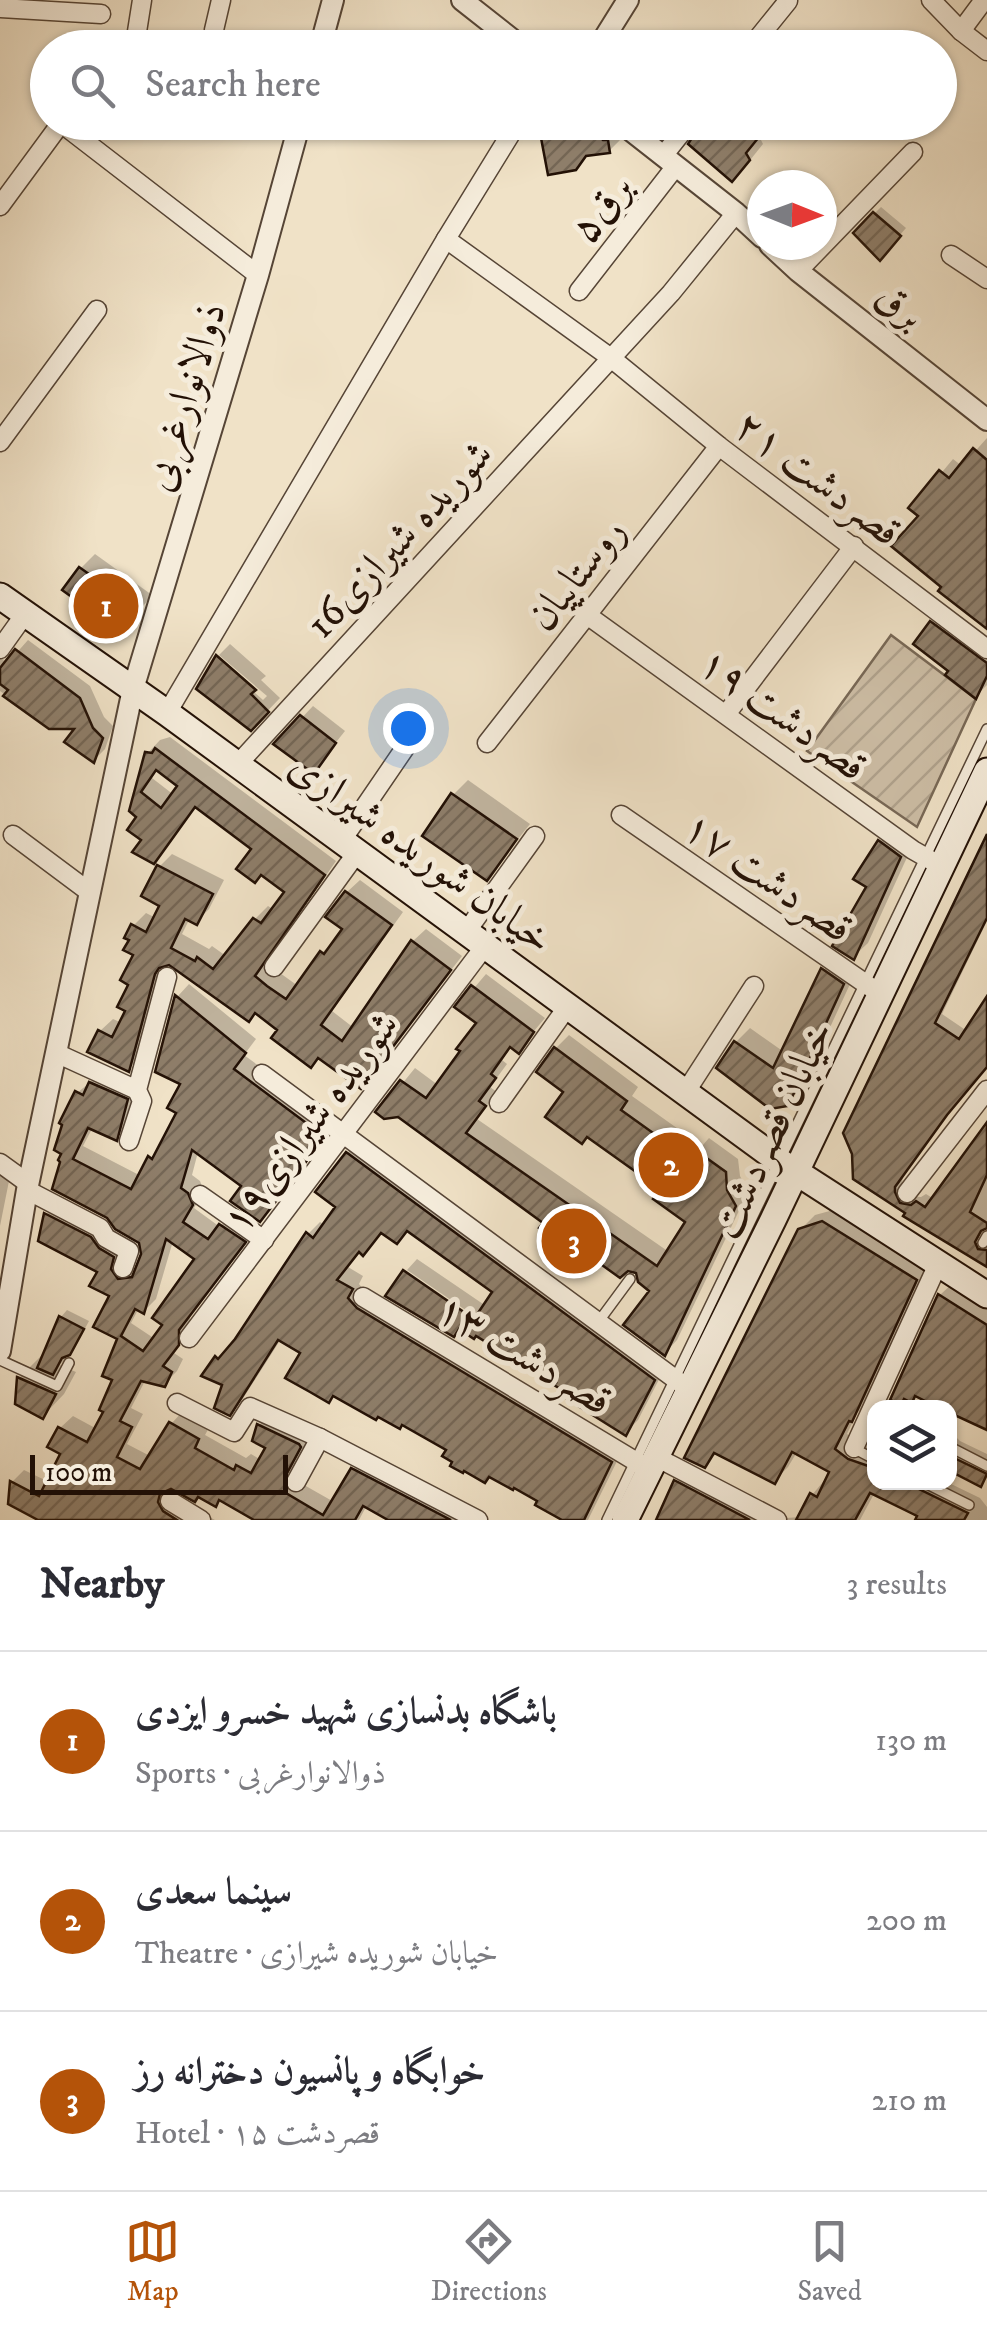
<!DOCTYPE html>
<meta charset="utf-8">
<style>
:root{--surface:#fff;--page:#f2f2f3;--text:#2b2b33;--muted:#7c7c81;--line:#e1e1e2;--accent:#b45309}
body{margin:0;font-family:"IM FELL DW Pica",Amiri,serif;background:var(--page);color:var(--text)}
.controls{position:absolute;right:30px;bottom:30px;display:grid;overflow:hidden;border-radius:20px;box-shadow:0 2px 8px #0004}
.controls button{width:90px;height:90px;display:grid;place-items:center;padding:0;border:0;border-bottom:2px solid var(--line);background:var(--surface);color:var(--text);font:50px sans-serif}
.compass{position:absolute;left:747px;top:170px;width:90px;height:90px;border-radius:50%;background:var(--surface);box-shadow:0 2px 8px #0004;rotate:91deg}
.scale{position:absolute;left:30px;bottom:25px;width:258px;box-sizing:border-box;padding-left:10px;border:5px solid #231106;border-top:0;font-size:28px;line-height:35px;white-space:nowrap;color:#231106;-webkit-text-stroke:8px #f5ecdb;paint-order:stroke}
.you{position:absolute;left:408px;top:728px;width:35px;height:35px;margin:-25px;border:8px solid #fff;border-radius:50%;background:#1a73e8;box-shadow:0 0 0 15px #1a73e833}
.badge{display:grid;place-items:center;width:65px;height:65px;border-radius:50%;background:var(--accent);color:#fff;font-size:32px;font-weight:700}
.pin{position:absolute;translate:-50% -50%;border:5px solid #fff;box-shadow:0 2px 10px #0006}
.list{margin:0;padding:0;list-style:none}
h2{display:flex;justify-content:space-between;align-items:center;height:130px;margin:0;padding:0 40px;font-size:42px}
h2 small{font-size:32px;font-weight:400;color:var(--muted)}
.list li{display:grid;grid-template-columns:65px 1fr auto;gap:30px;align-items:center;box-sizing:border-box;height:180px;padding:0 40px;border-top:2px solid var(--line)}
.list b{display:block;font-size:38px;white-space:nowrap}
.list p{margin:0;font-size:32px;white-space:nowrap;color:var(--muted)}
.list em{font-size:32px;font-style:normal;color:var(--muted)}
.icon{flex:none;width:55px;height:55px;fill:none;stroke:currentColor;stroke-width:2;stroke-linecap:round;stroke-linejoin:round}
.map{position:relative;flex:none;width:987px;height:1520px;overflow:hidden}
.search{position:absolute;background:var(--surface);box-shadow:0 2px 8px #0004;left:30px;right:30px;top:30px;height:110px;display:flex;align-items:center;gap:25px;box-sizing:border-box;padding:0 35px;border-radius:55px;color:var(--muted);font-size:38px}
.sheet{height:670px;background:var(--surface)}
nav{display:flex;justify-content:space-around;align-items:center;box-sizing:border-box;height:140px;border-top:2px solid var(--line);background:var(--surface);font-size:28px;color:var(--muted)}
nav a{display:grid;justify-items:center;gap:5px}
nav .on{color:var(--accent)}
.map>svg:first-child{display:block}
.garden{fill:url(#garden-furrows);stroke:#786856;stroke-width:2.5}
.shadow{fill:#0003;fill-rule:evenodd}
.building{fill:url(#building-hatch);stroke:#231106;stroke-width:2.5;fill-rule:evenodd}
.lines{fill:none;stroke-linecap:round;stroke-linejoin:round}
.service-casing{stroke:#564536;stroke-width:12}
.minor-casing{stroke:#564536;stroke-width:21}
.tertiary-casing{stroke:#564536;stroke-width:24}
.secondary-casing{stroke:#231106;stroke-width:29}
.service{stroke:#f5ecdb;stroke-width:9}
.minor{stroke:#f5ecdb;stroke-width:18}
.tertiary{stroke:#f5ecdb;stroke-width:20}
.secondary{stroke:#f5ecdb;stroke-width:25}
.labels{text-anchor:middle;stroke-width:10;stroke-linejoin:round;paint-order:stroke}
.street-label{font-size:42px;fill:#231106;stroke:#f5ecdb}
</style>
<div class="map">
<svg width="987" height="1520" viewBox="0 0 987 1520">
<defs>
<pattern id="garden-furrows" width="10" height="10" patternUnits="userSpaceOnUse" patternTransform="scale(2.5)"><rect width="10" height="10" fill="#cdbea6"/><path d="M-1 1l2-2M0 10L10 0M9 11l2-2" fill="none" stroke="#b0a28d"/></pattern>
<pattern id="building-hatch" width="6" height="6" patternUnits="userSpaceOnUse" patternTransform="scale(2.5)"><rect width="6" height="6" fill="#8e7e6a"/><path d="M-1 1l2-2M0 6l6-6M5 7l2-2" fill="none" stroke="#746655"/></pattern>
</defs>
<rect width="100%" height="100%" fill="#f0e2c7"/>
<filter id="stains"><feTurbulence type="fractalNoise" baseFrequency=".002" numOctaves="4"/><feColorMatrix values="0 0 0 0 .2 0 0 0 0 .09 0 0 0 0 .02 0 0 0 .5 -.17"/></filter>
<radialGradient id="worn" r=".72"><stop offset=".6" stop-color="#630" stop-opacity="0"/><stop offset="1" stop-color="#630" stop-opacity=".3"/></radialGradient>
<polygon class="garden" points="891,635 976,699 917,827 807,751"/>
<g class="shadow">
<polygon points="553,122 607,122 618,130 620,140 609,151 588,153 574,168"/>
<polygon points="703,122 759,136 763,144 747,164"/>
<polygon points="881,207 906,228 886,251 856,232"/>
<polygon points="987,438 987,626 945,587 921,516 912,508 953,459 962,466"/>
<polygon points="95,554 152,595 123,631 81,568"/>
<polygon points="946,608 987,638 987,685 976,696 951,670 932,623"/>
<polygon points="28,640 90,686 104,717 113,726 105,749 94,760 79,726 50,726 0,691 0,645 5,666"/>
<polygon points="230,644 266,676 261,680 280,698 251,728 217,659 263,700 267,696 219,655"/>
<polygon points="313,706 345,731 313,771 277,744"/>
<path d="M170,737L336,861L266,962L280,973L298,986L322,953L345,929L347,892L360,880L403,912L332,1011L354,1028L413,941L426,929L462,956L361,1086L256,1011L170,962L166,963L141,1057L128,1069L100,1031L113,1019L122,1023L128,1010L136,954L133,926L146,913L156,918L162,904L159,867L172,854L224,880L209,909L196,922L190,918L182,934L209,949L212,946L226,956L255,919L268,906L274,910L287,891L255,848L197,805L153,861L139,817L132,810L147,754L160,740ZM158,769L181,786L174,795L152,778Z"/>
<polygon points="468,780 530,824 487,878 453,795"/>
<polygon points="894,827 914,842 868,943 853,957 880,842"/>
<polygon points="987,840 987,921 942,1014 967,1031 987,1001 987,1062 903,1176 902,1183 909,1196 921,1197 926,1194 934,1199 987,1128 987,1227 982,1232 987,1242 987,1265 855,1178"/>
<polygon points="838,956 857,969 802,1088 786,1103 736,1042 750,1028 784,1052 824,970"/>
<polygon points="486,974 545,1018 518,1050 512,1046 502,1060 507,1064 490,1087 497,1092 477,1119 669,1252 688,1221 663,1188 567,1091 540,1071 556,1048 569,1035 638,1087 632,1096 702,1146 709,1138 738,1159 740,1176 748,1192 677,1340 665,1353 653,1290 638,1271 546,1222 399,1115 379,1112 415,1068 438,1085 479,1022 458,1007"/>
<path d="M189,984L256,1039L244,1055L336,1123L272,1206L198,1152L192,1175L200,1181L204,1191L194,1208L220,1227L233,1213L256,1229L190,1316V1330L174,1353L183,1359L177,1371L164,1384L146,1379L131,1408L143,1414L127,1444L150,1456L171,1424L183,1411L210,1426L205,1435L246,1458L251,1454L261,1460L268,1448L259,1425L272,1413L312,1433L296,1462L297,1481L334,1502L353,1470L365,1457L486,1520H392L367,1505L359,1520H259L221,1498L215,1504L166,1483L176,1500L215,1520H42L11,1503L12,1482L24,1470L49,1482L64,1453L60,1428L73,1416L97,1429L115,1379L120,1338L113,1295L100,1270L47,1214L59,1202L103,1225L131,1268L138,1267L144,1250L141,1242L107,1215L55,1188L77,1093L104,1071L139,1087L128,1126L116,1138L93,1127L83,1146L141,1176L179,1112L183,1083L158,1071L178,996ZM173,1241L197,1259L155,1339L131,1323L139,1308L144,1311L156,1299Z"/>
<polygon points="360,1141 666,1366 638,1420 626,1432 524,1358 389,1295 480,1326 483,1322 407,1270 417,1259 486,1306 496,1292 409,1229 383,1231 360,1250 348,1267 363,1276 359,1284 368,1295 623,1449 588,1520 564,1520 540,1500 449,1449 281,1339 242,1400 229,1413 225,1384 205,1375 217,1358 237,1340 308,1234 320,1222 325,1225 339,1207 347,1153"/>
<polygon points="0,1169 10,1176 0,1226"/>
<polygon points="837,1209 930,1265 866,1405 857,1413 847,1434 865,1446 874,1448 874,1482 947,1482 980,1498 987,1507 987,1520 917,1520 920,1515 875,1492 860,1520 657,1520 676,1482 690,1468 786,1518 801,1517 812,1495 832,1471 797,1452 788,1467 774,1481 718,1452 704,1465 800,1230 815,1215"/>
<polygon points="954,1282 987,1303 987,1428 917,1394 909,1399 905,1408 889,1408 940,1295"/>
<polygon points="67,1310 89,1321 76,1345 60,1365 76,1372 64,1394 43,1416 18,1403 19,1378 41,1356 44,1358 61,1317"/>
<polygon points="950,1431 960,1441 987,1454 987,1478 981,1484 950,1469"/>
</g>
<g class="building">
<polygon points="538,122 565,122 567,127 580,123 585,133 592,128 603,140 608,140 610,153 586,156 576,170 548,175"/>
<polygon points="702,122 771,122 746,153 750,160 732,182 688,144"/>
<polygon points="873,212 901,236 880,261 853,233"/>
<polygon points="973,448 987,460 987,629 938,591 941,587 891,546 918,516 908,508 939,470 949,478"/>
<polygon points="79,567 140,610 123,634 62,590"/>
<polygon points="930,621 987,663 987,676 976,699 945,675 948,671 913,644"/>
<polygon points="15,649 80,698 93,728 103,738 94,763 64,742 74,729 49,729 3,696 8,690 0,684 0,668"/>
<polygon points="216,655 256,690 251,694 269,712 251,731 196,689"/>
<polygon points="300,715 336,743 314,774 273,744"/>
<path d="M155,748L325,875L255,976L267,986L286,999L320,951L324,954L342,929L325,917L345,891L392,925L321,1025L342,1041L411,940L451,970L361,1089L318,1058L311,1068L271,1038L277,1030L255,1013L249,1022L169,965L159,968L155,974L129,1072L87,1052L98,1030L112,1037L125,1011L117,1007L128,985L120,980L133,955L123,950L129,940L124,938L131,924L146,932L159,906L141,896L157,865L213,894L197,925L185,919L171,948L195,961L197,957L213,969L253,918L261,923L284,892L261,875L255,883L236,869L251,849L195,807L154,864L132,852L141,840L127,830L136,817L129,811L145,752L152,753ZM156,770L177,786L161,808L141,792Z"/>
<polygon points="451,793 517,839 487,881 422,836"/>
<polygon points="987,834 987,918 935,1023 959,1039 987,996 987,1067 947,1115 895,1187 895,1192 900,1203 911,1205 916,1201 925,1207 987,1122 987,1175 970,1212 987,1223 987,1228 981,1231 975,1242 978,1249 987,1250 987,1267 903,1216 905,1213 853,1179 852,1154 843,1133"/>
<polygon points="878,840 901,857 854,960 832,946 866,887 853,879"/>
<polygon points="821,968 844,984 788,1106 770,1109 716,1068 734,1041 773,1068"/>
<polygon points="471,985 534,1032 519,1054 510,1047 491,1074 496,1078 479,1101 486,1106 466,1133 657,1266 685,1222 653,1199 660,1189 587,1137 582,1144 545,1117 563,1092 536,1072 554,1047 627,1101 621,1110 688,1158 694,1149 726,1172 727,1190 736,1206 665,1356 623,1325 649,1291 638,1282 636,1273 628,1271 620,1278 584,1252 580,1258 539,1228 543,1223 398,1117 384,1119 375,1112 400,1080 426,1098 460,1051 456,1049 476,1023 454,1007"/>
<path d="M175,995L246,1053L234,1069L325,1137L260,1222L230,1201L241,1186L192,1150L181,1188L188,1193L193,1205L183,1222L208,1239L219,1224L246,1242L179,1330V1345L163,1366L172,1372L165,1387L141,1381L120,1421L132,1427L117,1457L140,1469L169,1422L199,1439L195,1448L234,1470L236,1465L251,1473L265,1448L252,1441L257,1424L299,1444L301,1447L285,1477L286,1493L323,1515L351,1468L451,1520H388L363,1506L355,1520H254L219,1500L216,1507L198,1497L195,1502L171,1489L160,1494L158,1502L163,1511L177,1520H38L8,1504L10,1481L39,1496L60,1454L47,1447L58,1427L87,1442L103,1412L99,1410L112,1380L102,1376L117,1339L93,1327L109,1296L89,1286L97,1272L38,1241L44,1213L91,1237L99,1248L114,1257L111,1269L118,1279L132,1277L141,1254L139,1243L115,1229L107,1218L52,1189L60,1162L58,1160L61,1154L54,1150L62,1125L59,1123L75,1091L83,1095L89,1082L128,1099L117,1141L88,1128L73,1159L131,1189L148,1156L152,1159L176,1113L167,1108L180,1084L155,1072ZM166,1239L194,1259L152,1318L162,1325L143,1351L121,1336L135,1309L144,1314Z"/>
<polygon points="346,1152 655,1380 626,1436 559,1394 562,1390 554,1385 556,1383 523,1360 507,1355 476,1336 474,1339 459,1329 454,1337 385,1296 403,1270 474,1319 492,1292 407,1231 397,1244 381,1233 363,1256 359,1252 337,1280 353,1289 348,1298 357,1308 612,1462 584,1520 562,1520 535,1505 537,1501 514,1488 513,1490 489,1477 485,1483 464,1471 463,1473 450,1466 452,1462 442,1456 446,1450 402,1425 400,1429 378,1417 376,1420 333,1396 329,1403 310,1392 285,1378 300,1353 278,1340 230,1416 214,1408 222,1385 201,1376 215,1356 218,1359 235,1339 306,1232 313,1238 335,1207 315,1192"/>
<polygon points="822,1221 917,1280 852,1422 849,1421 835,1449 848,1459 874,1468 874,1482 914,1482 919,1489 968,1513 964,1520 915,1520 917,1516 870,1493 855,1520 796,1520 810,1493 817,1497 829,1472 792,1452 775,1484 714,1453 705,1468 684,1458 798,1229"/>
<polygon points="938,1294 987,1325 987,1430 950,1413 950,1408 939,1408 915,1396 912,1403 904,1399 901,1405 890,1400"/>
<polygon points="59,1316 84,1329 70,1355 62,1358 53,1375 37,1368"/>
<polygon points="17,1377 56,1394 43,1419 15,1404"/>
<polygon points="950,1456 987,1474 981,1487 950,1471"/>
<polygon points="674,1480 750,1520 656,1520"/>
</g>
<g class="lines">
<g class="service-casing">
<g id="service">
<polyline points="983,1243 987,1236"/>
<polyline points="599,1321 630,1279"/>
<polyline points="0,1360 57,1386 69,1363"/>
<polyline points="950,1447 987,1466"/>
<polyline points="855,1449 874,1459"/>
<polyline points="923,1482 969,1505"/>
<polyline points="607,1520 987,729"/>
</g>
</g>
<g class="minor-casing">
<g id="minor">
<polyline points="931,0 961,31 987,51"/>
<polyline points="0,8 101,14"/>
<polyline points="214,30 221,0"/>
<polyline points="961,31 984,0"/>
<polyline points="136,38 142,0"/>
<polyline points="750,48 788,1"/>
<polyline points="663,156 690,122"/>
<polyline points="0,206 61,123 258,275"/>
<polyline points="446,239 611,358 719,446 987,649"/>
<polyline points="951,255 987,279"/>
<polyline points="798,271 913,152"/>
<polyline points="579,291 676,166"/>
<polyline points="0,442 97,310"/>
<polyline points="587,615 913,850 941,866"/>
<polyline points="0,649 25,614"/>
<polyline points="167,713 446,239 518,122"/>
<polyline points="727,713 854,546"/>
<polyline points="487,743 719,446"/>
<polyline points="237,765 671,293 736,213"/>
<polyline points="621,815 879,993"/>
<polyline points="13,835 88,891"/>
<polyline points="340,843 409,742"/>
<polyline points="466,932 535,836"/>
<polyline points="274,967 356,854"/>
<polyline points="56,1053 137,1090"/>
<polyline points="262,1074 690,1390"/>
<polyline points="685,1093 754,986"/>
<polyline points="499,1103 568,1006"/>
<polyline points="129,1141 142,1101 137,1090 167,977"/>
<polyline points="0,1163 29,1184"/>
<polyline points="27,1190 100,1228 106,1238 129,1251 123,1268"/>
<polyline points="907,1193 987,1090"/>
<polyline points="200,1195 264,1240"/>
<polyline points="363,1297 650,1470"/>
<polyline points="189,1338 485,946"/>
<polyline points="177,1403 234,1432 250,1407 320,1438 478,1520"/>
<polyline points="854,1448 938,1264"/>
<polyline points="656,1457 777,1520"/>
<polyline points="296,1482 320,1438"/>
<polyline points="170,1501 201,1520"/>
</g>
</g>
<g class="tertiary-casing">
<g id="tertiary">
<polyline points="462,0 523,48"/>
<polyline points="320,48 333,0"/>
<polyline points="598,48 628,0"/>
<polyline points="620,122 736,213 762,237"/>
<polyline points="770,245 798,271 987,420"/>
<polyline points="0,1351 27,1190 133,689 258,275 300,122"/>
</g>
</g>
<g class="secondary-casing">
<g id="secondary">
<polyline points="0,596 167,713 779,1161 987,1295"/>
<polyline points="625,1520 773,1220 987,771"/>
</g>
</g>
<use href="#service" class="service"/>
<use href="#minor" class="minor"/>
<use href="#tertiary" class="tertiary"/>
<use href="#secondary" class="secondary"/>
</g>
<g class="labels">
<g class="street-label">
<text transform="translate(600 207) rotate(-52)" y="15">برق۵</text>
<text transform="translate(901 304) rotate(38)" y="15">برق</text>
<text transform="translate(183 396) rotate(-73)" y="15">ذوالانوارغربی</text>
<text transform="translate(819 477) rotate(37)" y="15">قصردشت ۲۱</text>
<text transform="translate(398 538) rotate(-47)" y="15">شوریده شیرازی16</text>
<text transform="translate(575 573) rotate(-52)" y="15">روستاییان</text>
<text transform="translate(784 713) rotate(36)" y="15">قصردشت ۱۹</text>
<text transform="translate(422 851) rotate(36)" y="15">خیابان شوریده شیرازی</text>
<text transform="translate(769 876) rotate(35)" y="15">قصردشت ۱۷</text>
<text transform="translate(309 1121) rotate(-53)" y="15">شوریده شیرازی۱۹</text>
<text transform="translate(771 1129) rotate(-65)" y="15">خیابان قصردشت</text>
<text transform="translate(525 1353) rotate(31)" y="15">قصردشت ۱۳</text>
</g>
</g>
<rect width="100%" height="100%" filter="url(#stains)"/>
<rect width="100%" height="100%" fill="url(#worn)"/>
</svg>
<div class="controls">
<button><svg class="icon" aria-label="layers" viewBox="0 0 24 24"><path d="M12 4l9 5-9 5-9-5zM3 14l9 5 9-5"/></svg></button>
</div>
<svg class="compass" viewBox="-18 -18 36 36"><path d="M0-13l5 13h-10z" fill="#e53935"/><path d="M0 13l5-13h-10z" fill="#7c7c81"/></svg>
<div class="scale">100 m</div>
<div class="you"></div>
<div class="pin badge" style="left:106px;top:606px">1</div>
<div class="pin badge" style="left:671px;top:1165px">2</div>
<div class="pin badge" style="left:574px;top:1241px">3</div>
<div class="search"><svg class="icon" aria-label="search" viewBox="0 0 24 24"><circle cx="10" cy="10" r="6"/><path d="M15 15l6 6"/></svg>Search here</div>
</div>
<section class="sheet">
<h2>Nearby<small>3 results</small></h2>
<ul class="list">
<li><span class="badge">1</span><div><b>باشگاه بدنسازی شهید خسرو ایزدی</b><p>Sports · ذوالانوارغربی</p></div><em>130 m</em></li>
<li><span class="badge">2</span><div><b>سینما سعدی</b><p>Theatre · خیابان شوریده شیرازی</p></div><em>200 m</em></li>
<li><span class="badge">3</span><div><b>خوابگاه و پانسیون دخترانه رز</b><p>Hotel · قصردشت ۱۵</p></div><em>210 m</em></li>
</ul>
</section>
<nav>
<a class="on"><svg class="icon" aria-label="map" viewBox="0 0 24 24"><path d="M3 6l6-2 6 2 6-2v14l-6 2-6-2-6 2zM9 4v14M15 6v14"/></svg>Map</a>
<a><svg class="icon" aria-label="directions" viewBox="0 0 24 24"><path d="M12 3l9 9-9 9-9-9zM9 14v-3h6M13 9l2 2-2 2"/></svg>Directions</a>
<a><svg class="icon" aria-label="saved" viewBox="0 0 24 24"><path d="M7 4h10v16l-5-4-5 4z"/></svg>Saved</a>
</nav>
